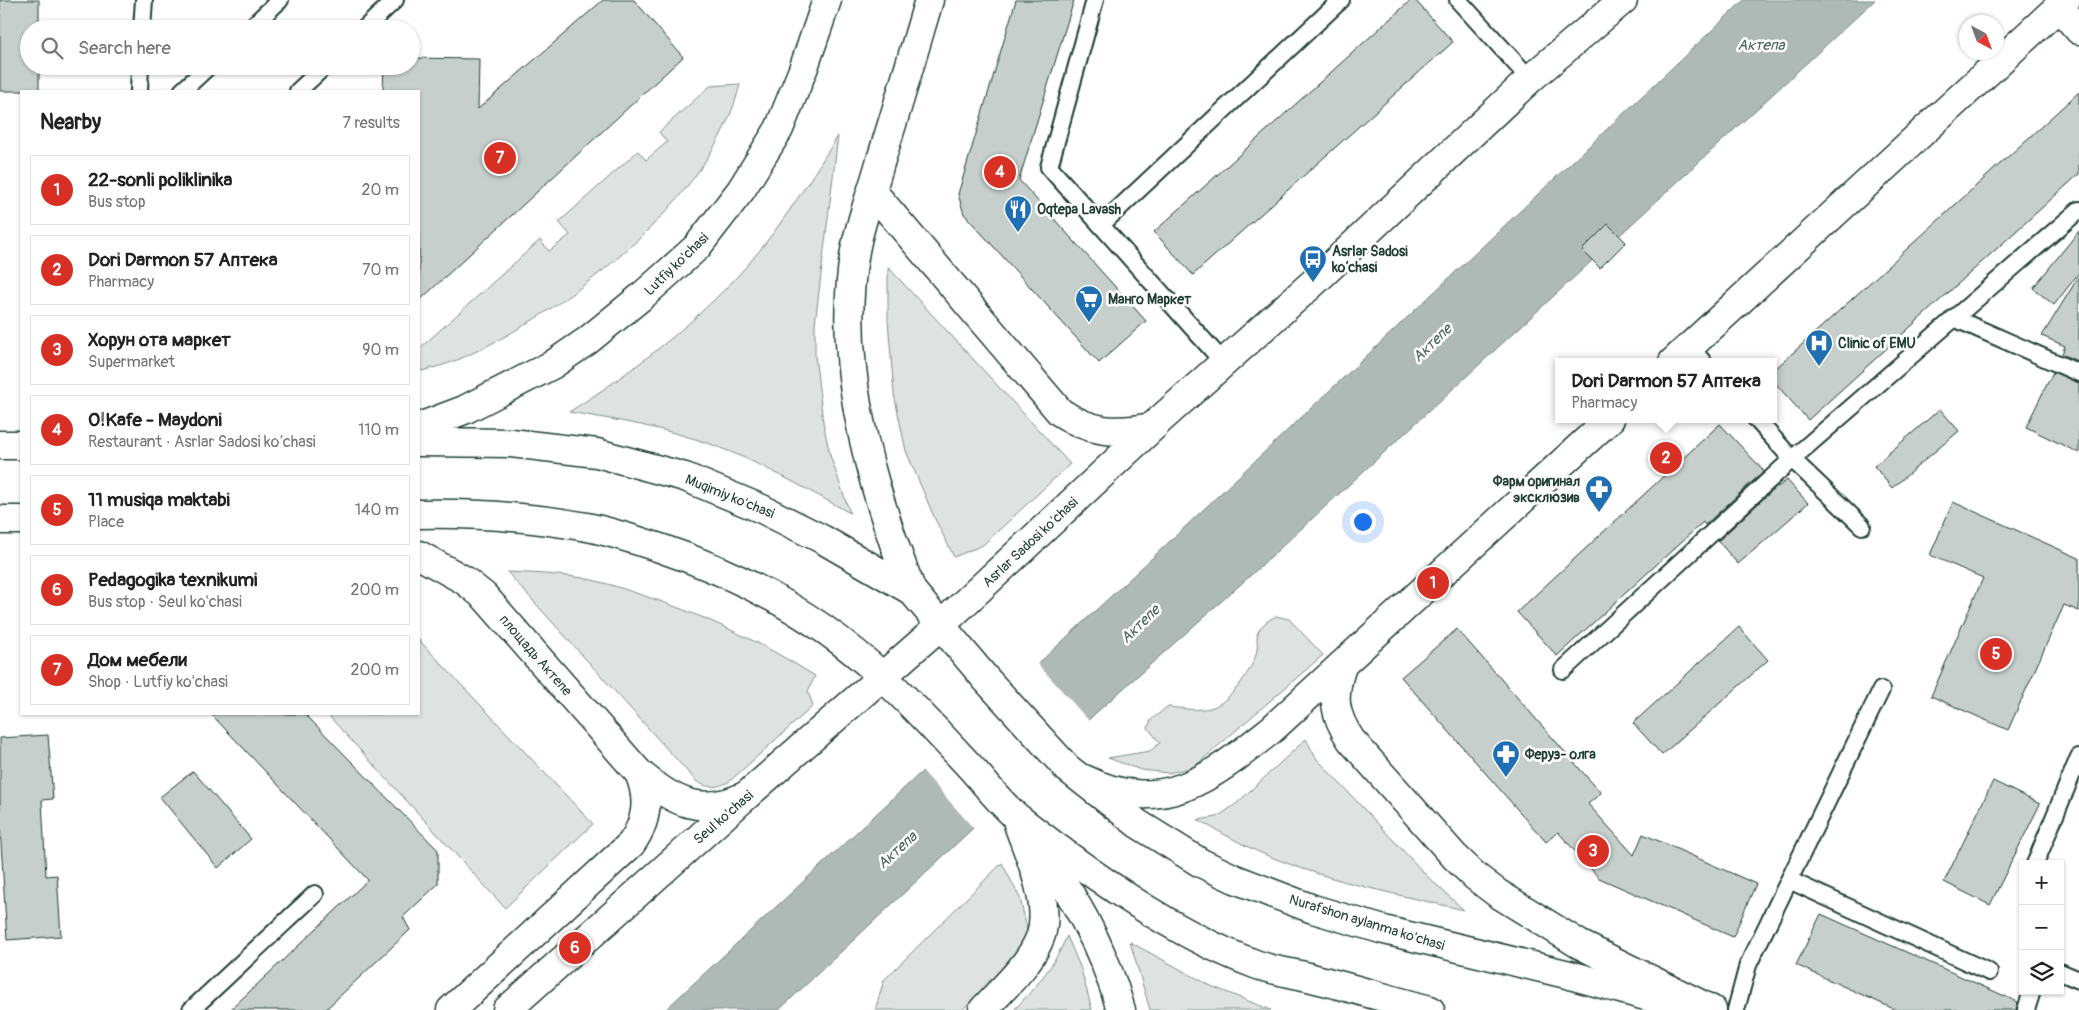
<!DOCTYPE html>
<meta charset="utf-8">
<style>
:root{--surface:#fff;--page:#f6f6f6;--text:#222;--muted:#767676;--line:#e0e0e0;--accent:#d93025}
body{margin:0;font-family:Pangolin,sans-serif;background:var(--page);color:var(--text)}
.controls{position:absolute;right:15px;bottom:15px;display:grid;overflow:hidden;border-radius:0px;box-shadow:0 1px 4px #0004}
.controls button{width:45px;height:45px;display:grid;place-items:center;padding:0;border:0;border-bottom:1px solid var(--line);background:var(--surface);color:var(--text);font:25px sans-serif}
.compass{position:absolute;left:1959px;top:15px;width:45px;height:45px;border-radius:50%;background:var(--surface);box-shadow:0 1px 4px #0004;rotate:139deg}
.you{position:absolute;left:1362px;top:521px;width:18px;height:18px;margin:-12px;border:4px solid #fff;border-radius:50%;background:#1a73e8;box-shadow:0 0 0 8px #1a73e833}
.badge{display:grid;place-items:center;width:32px;height:32px;border-radius:50%;background:var(--accent);color:#fff;font-size:16px;font-weight:700}
.pin{position:absolute;translate:-50% -50%;border:2px solid #fff;box-shadow:0 1px 5px #0006}
.popup{position:absolute;left:1555px;top:358px;width:222px;height:65px;box-sizing:border-box;display:grid;place-content:center;border-radius:0px;background:var(--surface);filter:drop-shadow(0 1px 4px #0005);font-size:16px;white-space:nowrap;color:var(--muted)}
.popup b{font-size:19px;color:var(--text)}
.popup::after{content:'';position:absolute;left:50%;top:100%;margin-left:-10px;border:10px solid transparent;border-top-color:var(--surface)}
.list{margin:0;padding:0;list-style:none}
h2{display:flex;justify-content:space-between;align-items:center;height:65px;margin:0;padding:0 20px;font-size:21px}
h2 small{font-size:16px;font-weight:400;color:var(--muted)}
.list li{display:grid;grid-template-columns:32px 1fr auto;gap:15px;align-items:center;box-sizing:border-box;height:70px;margin:0 10px 10px;padding:0 10px;border:1px solid var(--line);border-radius:0px}
.list b{display:block;font-size:19px;white-space:nowrap}
.list p{margin:0;font-size:16px;white-space:nowrap;color:var(--muted)}
.list em{font-size:16px;font-style:normal;color:var(--muted)}
.icon{flex:none;width:28px;height:28px;fill:none;stroke:currentColor;stroke-width:2;stroke-linecap:round;stroke-linejoin:round}
.map{position:relative;flex:none;width:2079px;height:1010px;overflow:hidden}
.search{position:absolute;background:var(--surface);box-shadow:0 1px 4px #0004;left:20px;top:20px;width:400px;height:55px;display:flex;align-items:center;gap:12px;box-sizing:border-box;padding:0 18px;border-radius:28px;color:var(--muted);font-size:19px}
.panel{position:absolute;background:var(--surface);box-shadow:0 1px 4px #0004;left:20px;top:90px;width:400px;height:625px;border-radius:0px}
.map>svg:first-child{display:block}
.green{fill:#dee3e2;stroke:#7e908b}
.water{fill:#afbab7;stroke:#758883}
.pier{fill:#fff}
.building{fill:#c7cfcc;stroke:#1f3d34}
.lines{fill:none;stroke-linecap:round;stroke-linejoin:round}
.service-casing{stroke:#1f3d34;stroke-width:20}
.minor-casing{stroke:#1f3d34;stroke-width:31}
.tertiary-casing{stroke:#1f3d34;stroke-width:31}
.secondary-casing{stroke:#1f3d34;stroke-width:31}
.primary-casing{stroke:#1f3d34;stroke-width:31}
.service{stroke:#fff;stroke-width:16}
.minor{stroke:#fff;stroke-width:28}
.tertiary{stroke:#fff;stroke-width:28}
.secondary{stroke:#fff;stroke-width:28}
.primary{stroke:#fff;stroke-width:28}
.labels{text-anchor:middle;stroke-width:5;stroke-linejoin:round;paint-order:stroke}
.poi-label{font-size:14px;font-weight:bold;fill:#1f3d34;stroke:#fff;text-anchor:start}
.street-label{font-size:14px;fill:#1f3d34;stroke:#fff}
.water-label{font-size:15px;font-style:italic;fill:#4a625b;stroke:#fff}
</style>
<div class="map">
<svg width="2079" height="1010" viewBox="0 0 2079 1010">
<rect width="100%" height="100%" fill="#fff"/>
<filter id="ink" filterUnits="userSpaceOnUse"><feTurbulence type="fractalNoise" baseFrequency=".02" numOctaves="2"/><feDisplacementMap in="SourceGraphic" scale="10" xChannelSelector="R" yChannelSelector="G"/><feConvolveMatrix kernelMatrix="1 2 1 2 8 2 1 2 1" color-interpolation-filters="sRGB"/></filter>
<g filter="url(#ink)">
<g class="green">
<path d="M740,84C713,200 567,311 462,358C450,364 435,367 422,371L419,367V349L540,240L549,251L570,235L559,222L638,151L646,160L667,142L659,132L710,86Z"/>
<path d="M838,136L815,324V355L823,422L830,455L850,513C804,488 760,462 710,444C665,428 617,420 569,412C629,374 684,332 733,281C774,238 806,186 838,136Z"/>
<polygon points="888,267 1070,464 983,545 954,557 935,519 906,451 894,394 888,320"/>
<path d="M507,572C530,573 553,574 576,577C597,580 618,587 639,594C701,614 760,641 815,676L808,691L813,706L730,781C718,788 708,789 696,781Z"/>
<path d="M1276,616L1289,619L1323,655L1194,767L1168,773L1141,770L1108,758L1150,751L1160,743L1148,728L1151,720L1167,707C1181,708 1200,712 1213,707C1231,701 1254,668 1257,650C1258,646 1257,642 1257,638C1257,627 1267,621 1276,616Z"/>
<polygon points="419,640 593,824 505,908 327,714 419,714"/>
<path d="M1306,739L1316,758L1428,877L1464,910C1401,895 1336,883 1276,859C1249,849 1224,834 1198,820L1217,817L1236,804Z"/>
<polygon points="1002,863 1020,898 1028,933 1011,967 962,1010 875,1010 884,980"/>
<path d="M1067,936L1081,969L1092,1010H1014C1037,985 1053,968 1067,936Z"/>
<polygon points="1130,942 1211,986 1271,1010 1150,1010"/>
</g>
<polygon class="water" points="1744,0 1875,0 1250,576 1097,712 779,1010 665,1010 1151,559"/>
<polygon class="pier" points="1036,662 1090,722 975,830 921,769"/>
<g class="building">
<polygon points="0,0 39,0 39,29 29,29 29,66 39,66 39,91 0,91"/>
<polygon points="603,0 634,0 683,57 419,301 419,91 383,91 384,66 411,66 411,58 479,59 478,109"/>
<polygon points="1016,0 1074,0 1019,180 1146,321 1099,363 964,214 958,194"/>
<polygon points="1411,0 1415,0 1453,42 1193,275 1154,232"/>
<polygon points="2079,92 2079,174 1808,420 1774,382 1774,370"/>
<polygon points="1608,224 1626,242 1600,268 1582,250"/>
<polygon points="2079,231 2079,273 2054,305 2033,288"/>
<polygon points="2079,276 2079,362 2062,354 2065,346 2042,336"/>
<polygon points="2053,372 2079,383 2079,453 2026,427"/>
<polygon points="1940,409 1959,431 1892,488 1874,466"/>
<polygon points="1720,424 1764,471 1705,525 1703,522 1557,656 1517,612"/>
<polygon points="1787,480 1808,503 1738,564 1718,541 1777,486 1778,487"/>
<polygon points="1953,502 2079,558 2079,611 2064,605 2008,730 1931,696 1983,578 1930,555"/>
<polygon points="1739,627 1768,660 1662,755 1633,723"/>
<polygon points="1457,629 1601,793 1588,804 1634,855 1643,834 1756,884 1733,937 1599,878 1558,832 1546,842 1401,677"/>
<polygon points="211,714 305,714 438,850 438,884 403,917 410,930 325,1010 230,1010 368,880"/>
<polygon points="48,735 53,799 42,800 46,876 57,875 61,936 7,940 0,827 0,738"/>
<polygon points="193,771 251,839 218,868 160,797"/>
<polygon points="1993,781 2040,804 1990,905 1944,882"/>
<polygon points="1821,914 2018,1002 2016,1010 1896,1010 1796,965"/>
</g>
<g class="lines">
<g class="service-casing">
<g id="service">
<polyline points="1095,0 1049,167 1224,363"/>
<polyline points="1458,0 1530,79"/>
<polyline points="142,29 144,0"/>
<polyline points="249,29 280,0"/>
<polyline points="364,29 395,0"/>
<polyline points="139,91 140,66"/>
<polyline points="182,91 209,66"/>
<polyline points="298,91 325,66"/>
<polyline points="1101,225 1341,0"/>
<polyline points="1954,318 2079,373"/>
<polyline points="1690,347 1703,362"/>
<polyline points="1756,419 1792,459 1862,526"/>
<polyline points="1563,670 1792,459 2079,210"/>
<polyline points="2035,864 2079,757"/>
<polyline points="1789,880 1989,972"/>
<polyline points="2060,972 2079,980"/>
<polyline points="191,1010 315,894"/>
<polyline points="1736,1010 1748,965 1881,690"/>
<polyline points="2026,1010 2032,991"/>
</g>
</g>
<g class="minor-casing">
<g id="minor">
<polyline points="2059,7 2079,30"/>
<path d="M983,1010C1003,988 1031,964 1041,935C1051,902 1029,855 1018,824"/>
</g>
</g>
<g class="tertiary-casing">
<g id="tertiary">
<path d="M872,191L1060,412C1091,433 1116,434 1152,427L1313,283L1530,79L1623,0"/>
<polyline points="1673,362 2066,0"/>
<polyline points="941,625 1156,424"/>
<path d="M1342,666C1332,696 1333,713 1351,740L1455,857L1476,877L1497,893L1579,944L1712,1010"/>
<path d="M1084,779C1163,818 1212,777 1272,729L1610,419"/>
</g>
</g>
<g class="secondary-casing">
<g id="secondary">
<path d="M1023,827C1067,882 1102,941 1121,1010"/>
<path d="M451,1010L631,844C647,822 650,799 639,773"/>
<polyline points="507,1010 747,795"/>
</g>
</g>
<g class="primary-casing">
<g id="primary">
<polyline points="419,427 464,410 552,365 587,341 641,297 697,247 741,190 779,129 804,67 827,0"/>
<polyline points="419,442 511,443 597,453 685,477 762,509 822,539 912,591 985,678 1067,768 1138,824 1201,863 1235,879 1313,909 1384,930 1570,975 1696,1010"/>
<polyline points="0,445 21,445"/>
<path d="M419,514C475,513 531,517 587,527C612,532 636,540 660,548C743,576 821,618 885,679C916,708 945,740 974,771C988,787 1002,805 1018,818C1089,873 1171,933 1255,964C1273,971 1294,973 1312,978C1352,988 1391,1000 1430,1010"/>
<polyline points="0,520 21,520"/>
<path d="M419,555L464,580L484,596L639,773C674,803 703,817 747,795L941,625"/>
<path d="M912,591C871,489 835,362 855,251C860,222 872,192 880,163C897,109 913,54 929,0"/>
</g>
</g>
<use href="#service" class="service"/>
<use href="#minor" class="minor"/>
<use href="#tertiary" class="tertiary"/>
<use href="#secondary" class="secondary"/>
<use href="#primary" class="primary"/>
</g>
</g>
<defs>
<g id="restaurant-pin" transform="scale(1.4375)"><path d="M0 17L-7.5 6A9.5 9.5 0 1 1 7.5 6Z" fill="#1f6fb2" stroke="#fff"/><path d="M-5-6h1v4h1v-4h1v4h1v-4h1v5L-1.5 .5V6h-2V.5L-5-1ZM5-6V6H3V1.5H1.5Q1.5-4 5-6Z" fill="#fff"/></g>
<g id="bus-pin" transform="scale(1.4375)"><path d="M0 17L-7.5 6A9.5 9.5 0 1 1 7.5 6Z" fill="#1f6fb2" stroke="#fff"/><path d="M-5-6H5V4H4V6H2V4H-2V6H-4V4H-5ZM-3.5-4V0h7V-4ZM-3.5 1.2v1.5H-2V1.2ZM2 1.2v1.5H3.5V1.2Z" fill="#fff"/></g>
<g id="supermarket-pin" transform="scale(1.4375)"><path d="M0 17L-7.5 6A9.5 9.5 0 1 1 7.5 6Z" fill="#1f6fb2" stroke="#fff"/><path d="M-6-5.5h2.5l.6 2H6L4.5 2H-2.5L-4.4-4H-6ZM-1.5 3.2a1.3 1.3 0 1 0 .1 0ZM3 3.2a1.3 1.3 0 1 0 .1 0Z" fill="#fff"/></g>
<g id="hospital-pin" transform="scale(1.4375)"><path d="M0 17L-7.5 6A9.5 9.5 0 1 1 7.5 6Z" fill="#1f6fb2" stroke="#fff"/><path d="M-5-5h3v3.5h4V-5h3V5h-3V1.5h-4V5h-3Z" fill="#fff"/></g>
<g id="pharmacy-pin" transform="scale(1.4375)"><path d="M0 17L-7.5 6A9.5 9.5 0 1 1 7.5 6Z" fill="#1f6fb2" stroke="#fff"/><path d="M-2-6h4v4h4v4h-4v4h-4v-4h-4v-4h4Z" fill="#fff"/></g>
</defs>
<g fill-rule="evenodd">
<use href="#restaurant-pin" x="1018" y="209"/>
<use href="#bus-pin" x="1313" y="259"/>
<use href="#supermarket-pin" x="1089" y="299"/>
<use href="#hospital-pin" x="1819" y="343"/>
<use href="#pharmacy-pin" x="1599" y="489"/>
<use href="#pharmacy-pin" x="1506" y="754"/>
</g>
<g class="labels">
<g class="poi-label">
<text x="1037" y="214">Oqtepa Lavash</text>
<text x="1332" y="256">Asrlar Sadosi<tspan x="1332" dy="16">ko‘chasi</tspan></text>
<text x="1108" y="304">Манго Маркет</text>
<text x="1838" y="348">Clinic of EMU</text>
<text x="1580" y="486" text-anchor="end">Фарм оригинал<tspan x="1580" dy="16">эксклюзив</tspan></text>
<text x="1525" y="759">Феруз- олга</text>
</g>
<g class="street-label">
<text transform="translate(676 264) rotate(-44)" y="5">Lutfiy ko'chasi</text>
<text transform="translate(730 496) rotate(22)" y="5">Muqimiy ko'chasi</text>
<text transform="translate(1030 542) rotate(-43)" y="5">Asrlar Sadosi ko‘chasi</text>
<text transform="translate(536 655) rotate(49)" y="5">площадь Актепе</text>
<text transform="translate(723 817) rotate(-41)" y="5">Seul ko'chasi</text>
<text transform="translate(1367 922) rotate(17)" y="5">Nurafshon aylanma ko'chasi</text>
</g>
<g class="water-label">
<text x="1761" y="50">Актепа</text>
<text transform="translate(1432 343) rotate(-44)" y="5">Актепе</text>
<text transform="translate(1140 624) rotate(-44)" y="5">Актепе</text>
<text transform="translate(897 850) rotate(-42)" y="5">Актепа</text>
</g>
</g>
</svg>
<div class="controls">
<button>+</button>
<button>−</button>
<button><svg class="icon" aria-label="layers" viewBox="0 0 24 24"><path d="M12 4l9 5-9 5-9-5zM3 14l9 5 9-5"/></svg></button>
</div>
<svg class="compass" viewBox="-18 -18 36 36"><path d="M0-13l5 13h-10z" fill="#e53935"/><path d="M0 13l5-13h-10z" fill="#767676"/></svg>
<div class="you"></div>
<div class="pin badge" style="left:1433px;top:583px">1</div>
<div class="pin badge" style="left:1666px;top:458px">2</div>
<div class="popup"><b>Dori Darmon 57 Аптека</b>Pharmacy</div>
<div class="pin badge" style="left:1593px;top:851px">3</div>
<div class="pin badge" style="left:1000px;top:172px">4</div>
<div class="pin badge" style="left:1996px;top:654px">5</div>
<div class="pin badge" style="left:575px;top:948px">6</div>
<div class="pin badge" style="left:500px;top:158px">7</div>
<div class="search"><svg class="icon" aria-label="search" viewBox="0 0 24 24"><circle cx="10" cy="10" r="6"/><path d="M15 15l6 6"/></svg>Search here</div>
<section class="panel">
<h2>Nearby<small>7 results</small></h2>
<ul class="list">
<li><span class="badge">1</span><div><b>22-sonli poliklinika</b><p>Bus stop</p></div><em>20 m</em></li>
<li><span class="badge">2</span><div><b>Dori Darmon 57 Аптека</b><p>Pharmacy</p></div><em>70 m</em></li>
<li><span class="badge">3</span><div><b>Хорун ота маркет</b><p>Supermarket</p></div><em>90 m</em></li>
<li><span class="badge">4</span><div><b>O!Kafe - Maydoni</b><p>Restaurant · Asrlar Sadosi ko‘chasi</p></div><em>110 m</em></li>
<li><span class="badge">5</span><div><b>11 musiqa maktabi</b><p>Place</p></div><em>140 m</em></li>
<li><span class="badge">6</span><div><b>Pedagogika texnikumi</b><p>Bus stop · Seul ko'chasi</p></div><em>200 m</em></li>
<li><span class="badge">7</span><div><b>Дом мебели</b><p>Shop · Lutfiy ko'chasi</p></div><em>200 m</em></li>
</ul>
</section>
</div>
